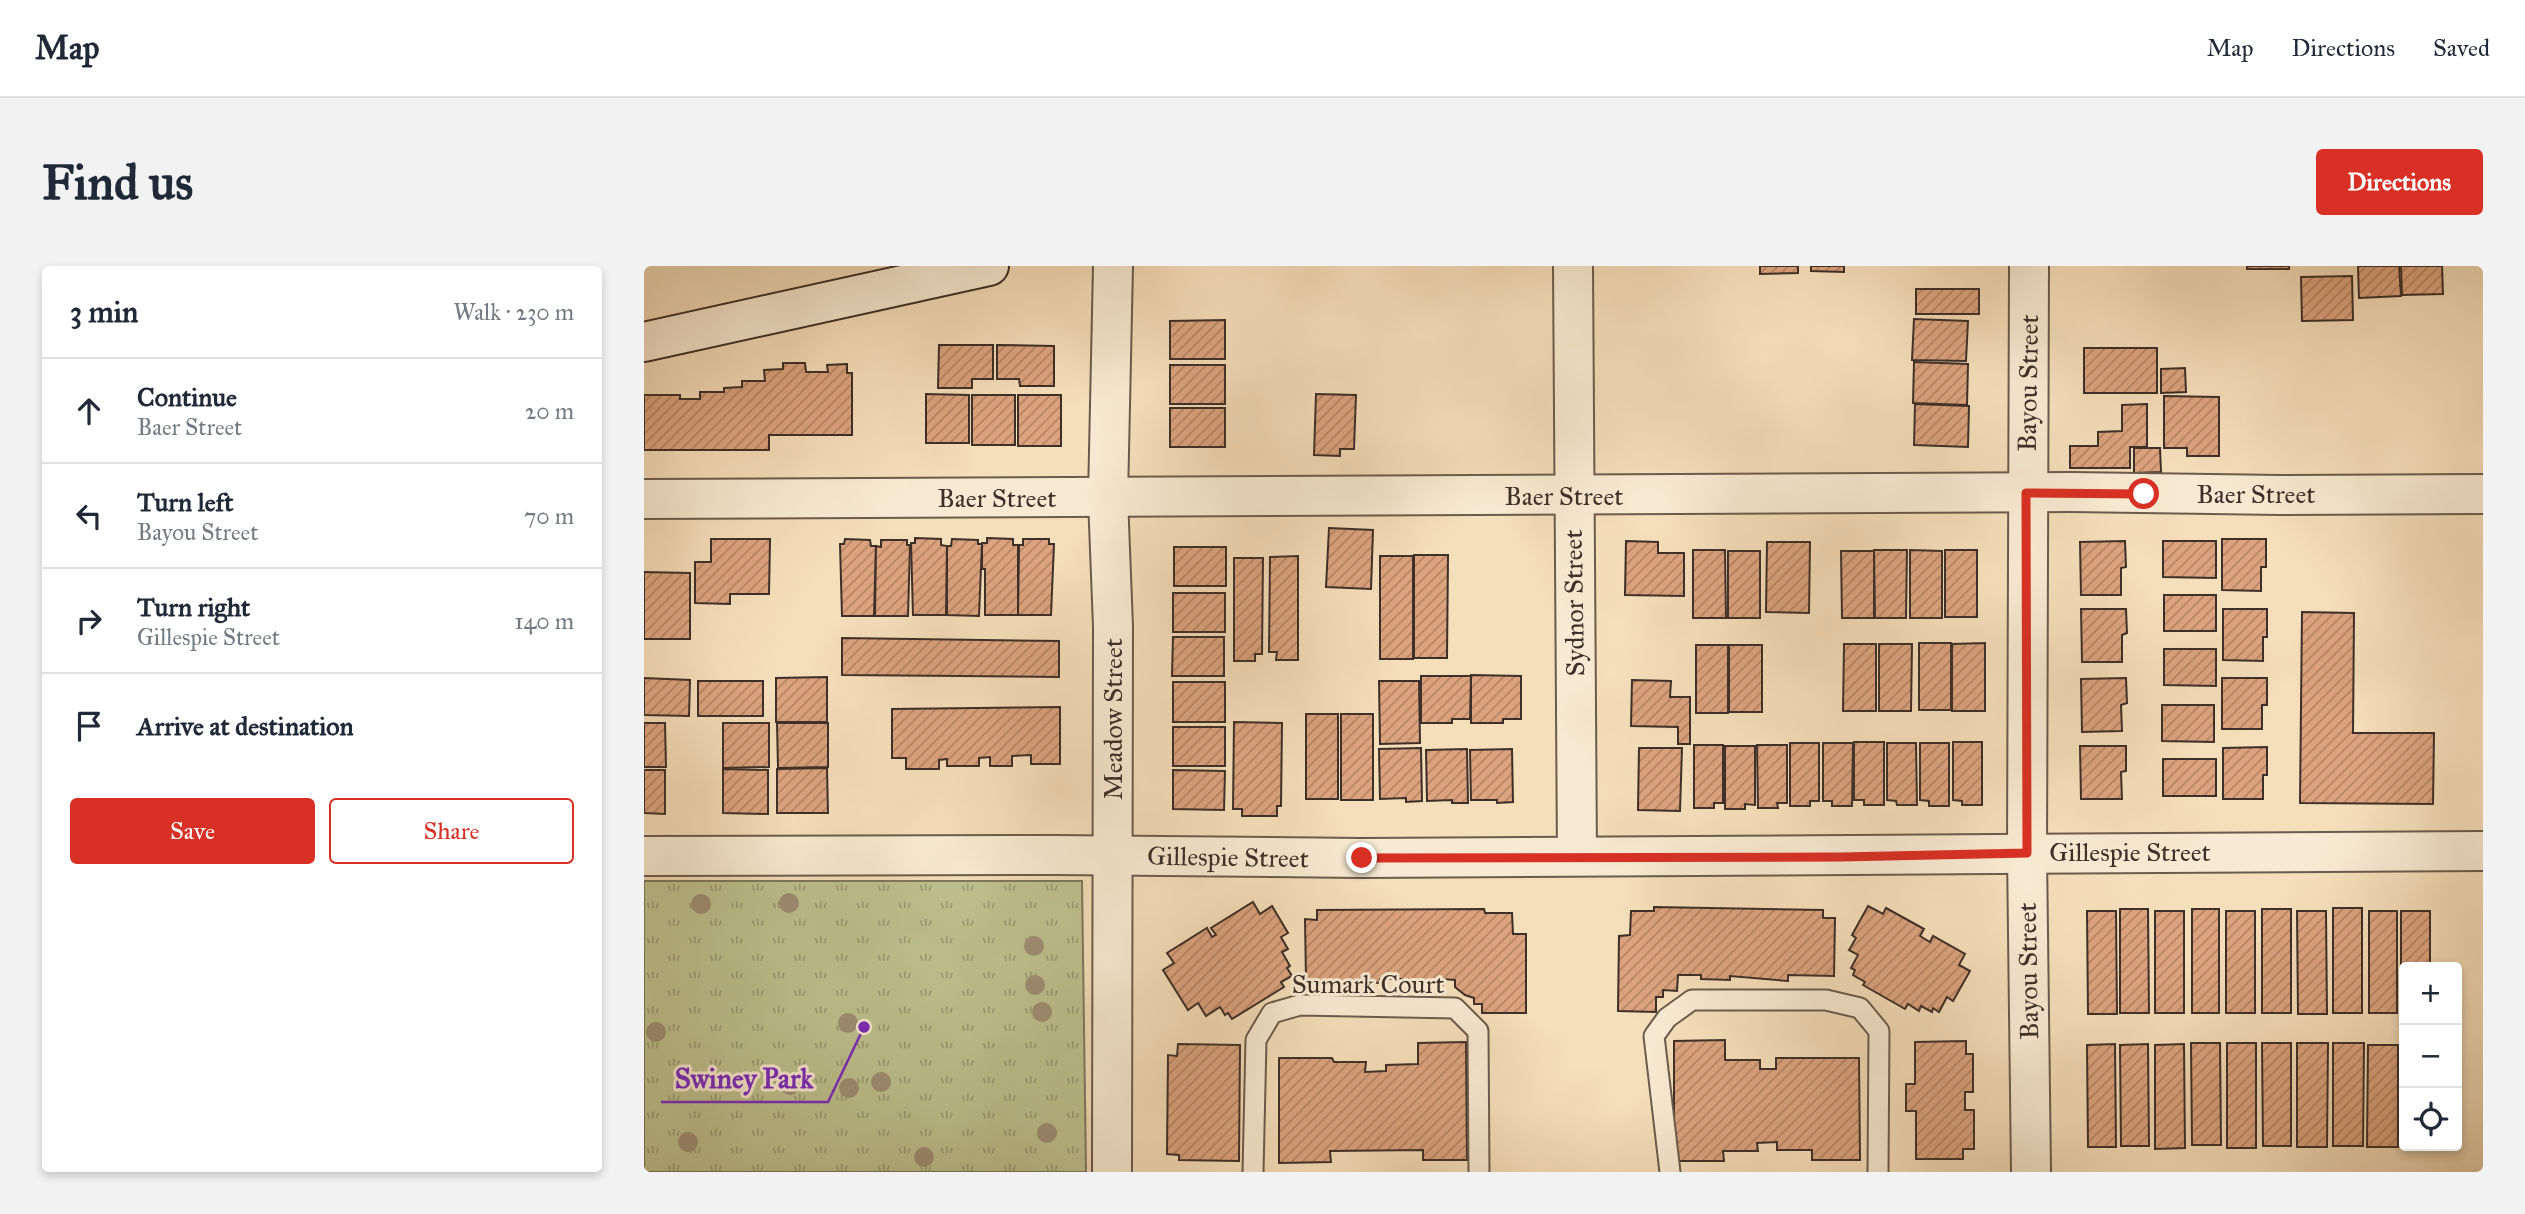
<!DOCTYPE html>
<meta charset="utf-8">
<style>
:root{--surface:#fff;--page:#f2f2f3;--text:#1f2937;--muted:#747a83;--line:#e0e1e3;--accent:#d93025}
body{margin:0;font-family:"IM FELL Great Primer",serif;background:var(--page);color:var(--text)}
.controls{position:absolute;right:21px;bottom:21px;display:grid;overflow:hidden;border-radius:7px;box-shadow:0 4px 10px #0003}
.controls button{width:63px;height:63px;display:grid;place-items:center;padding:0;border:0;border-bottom:2px solid var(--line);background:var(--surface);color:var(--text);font:35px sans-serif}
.stop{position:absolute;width:21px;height:21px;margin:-16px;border:5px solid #d93025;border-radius:50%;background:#fff}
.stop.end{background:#d93025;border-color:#fff;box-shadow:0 2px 7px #0008}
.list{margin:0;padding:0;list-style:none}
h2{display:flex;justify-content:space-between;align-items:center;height:91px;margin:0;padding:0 28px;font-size:30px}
h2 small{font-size:23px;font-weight:400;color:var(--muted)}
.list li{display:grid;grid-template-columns:46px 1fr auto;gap:21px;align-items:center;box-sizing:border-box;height:105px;padding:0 28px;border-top:2px solid var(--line)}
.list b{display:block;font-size:26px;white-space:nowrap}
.list p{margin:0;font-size:23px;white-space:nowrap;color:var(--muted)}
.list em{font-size:23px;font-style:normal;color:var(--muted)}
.actions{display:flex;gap:14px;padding:21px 28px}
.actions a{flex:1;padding:16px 0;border:2px solid var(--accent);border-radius:7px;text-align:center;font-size:24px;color:var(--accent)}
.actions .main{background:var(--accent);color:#fff}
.icon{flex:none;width:38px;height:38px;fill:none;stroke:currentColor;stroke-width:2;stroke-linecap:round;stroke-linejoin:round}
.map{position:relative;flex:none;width:1839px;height:906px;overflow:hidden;border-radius:7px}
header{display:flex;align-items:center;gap:42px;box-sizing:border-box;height:98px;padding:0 35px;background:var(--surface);border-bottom:2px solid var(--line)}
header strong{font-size:33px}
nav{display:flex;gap:38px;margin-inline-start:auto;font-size:24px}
.intro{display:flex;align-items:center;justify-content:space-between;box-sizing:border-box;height:168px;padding:0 42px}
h1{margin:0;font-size:49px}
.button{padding:18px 32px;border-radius:7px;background:var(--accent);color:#fff;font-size:24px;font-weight:700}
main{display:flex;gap:42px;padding:0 42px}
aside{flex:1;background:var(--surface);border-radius:7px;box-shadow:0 4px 10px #0003}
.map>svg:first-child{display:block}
.park{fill:url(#park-tufts);stroke:#7d785c;stroke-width:2}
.building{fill:url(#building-hatch);stroke:#3d2f29;stroke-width:2}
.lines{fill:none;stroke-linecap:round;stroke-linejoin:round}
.lane-casing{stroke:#6b5b4d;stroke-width:23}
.street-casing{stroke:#6b5b4d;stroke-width:42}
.secondary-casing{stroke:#3d2f29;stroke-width:42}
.lane{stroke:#f8ead2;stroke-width:19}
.street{stroke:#f8ead2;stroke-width:38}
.secondary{stroke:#f8ead2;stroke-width:38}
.tree{fill:#9e8e75}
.route{stroke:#d93025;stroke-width:9}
.labels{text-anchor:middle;stroke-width:6;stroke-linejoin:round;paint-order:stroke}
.street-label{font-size:26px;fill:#3d2f29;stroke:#f8ead2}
.leader{fill:none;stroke:#7b2cbf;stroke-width:2.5}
.callout-dot{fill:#7b2cbf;stroke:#f8ead2;stroke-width:2.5}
.callout-label{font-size:28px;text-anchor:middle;font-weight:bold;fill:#7b2cbf;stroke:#f8ead2;stroke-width:6;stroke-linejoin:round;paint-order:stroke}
</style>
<header>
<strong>Map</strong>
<nav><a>Map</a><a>Directions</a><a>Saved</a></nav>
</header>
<div class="intro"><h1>Find us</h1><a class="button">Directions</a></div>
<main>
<aside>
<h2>3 min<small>Walk · 230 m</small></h2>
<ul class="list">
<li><svg class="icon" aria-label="ahead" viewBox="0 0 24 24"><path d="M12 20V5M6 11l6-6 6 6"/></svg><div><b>Continue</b><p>Baer Street</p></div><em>20 m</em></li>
<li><svg class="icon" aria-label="left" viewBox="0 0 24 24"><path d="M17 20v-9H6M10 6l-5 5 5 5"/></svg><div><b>Turn left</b><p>Bayou Street</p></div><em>70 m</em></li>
<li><svg class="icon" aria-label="right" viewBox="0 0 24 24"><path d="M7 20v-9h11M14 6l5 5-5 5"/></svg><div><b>Turn right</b><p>Gillespie Street</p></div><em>140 m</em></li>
<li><svg class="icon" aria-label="arrive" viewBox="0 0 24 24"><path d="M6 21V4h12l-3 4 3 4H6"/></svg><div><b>Arrive at destination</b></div></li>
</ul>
<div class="actions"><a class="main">Save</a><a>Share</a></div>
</aside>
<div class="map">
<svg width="1839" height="906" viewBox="0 0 1839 906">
<defs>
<pattern id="park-tufts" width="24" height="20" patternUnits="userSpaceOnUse" patternTransform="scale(1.75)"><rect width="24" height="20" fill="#bdc18f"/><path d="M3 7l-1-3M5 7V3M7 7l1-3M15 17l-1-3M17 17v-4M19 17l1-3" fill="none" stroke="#9b9d75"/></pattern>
<pattern id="building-hatch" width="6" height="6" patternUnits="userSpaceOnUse" patternTransform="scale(1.75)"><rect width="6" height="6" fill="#dca37e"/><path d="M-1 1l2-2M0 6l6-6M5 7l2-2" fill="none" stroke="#b48567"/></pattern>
</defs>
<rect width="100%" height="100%" fill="#f5deba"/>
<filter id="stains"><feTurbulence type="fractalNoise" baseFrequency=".00286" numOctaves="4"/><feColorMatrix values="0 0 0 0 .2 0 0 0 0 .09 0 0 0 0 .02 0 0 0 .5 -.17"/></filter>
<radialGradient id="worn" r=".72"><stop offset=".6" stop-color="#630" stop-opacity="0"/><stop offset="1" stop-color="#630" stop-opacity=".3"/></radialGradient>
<polygon class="park" points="0,615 438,615 442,906 0,906"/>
<g class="building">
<polygon points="1116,0 1154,0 1154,7 1116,8"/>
<polygon points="1167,0 1200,0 1200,6 1167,5"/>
<rect x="1603" y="0" width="42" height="3"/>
<polygon points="1714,0 1755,0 1757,30 1715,32"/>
<polygon points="1757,0 1798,0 1799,28 1758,29"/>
<polygon points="1708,10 1709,54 1658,55 1657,11"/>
<rect x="1272" y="23" width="63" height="25"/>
<polygon points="1270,53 1324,55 1322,95 1268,94"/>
<polygon points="581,54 581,93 526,93 526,55"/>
<polygon points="295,79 349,79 349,113 328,113 328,122 294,122"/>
<polygon points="353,79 410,80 410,120 376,120 375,113 353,113"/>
<rect x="1440" y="82" width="73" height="45"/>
<polygon points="1270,96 1324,98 1323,139 1269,137"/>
<polygon points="139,97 161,97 162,106 184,106 183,99 203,98 203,107 208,107 208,169 125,169 125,184 0,184 0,129 36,129 36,133 56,133 56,126 80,126 80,122 98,121 98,115 121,115 120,104 139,103"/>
<rect x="526" y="99" width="55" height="39"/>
<polygon points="1541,102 1542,126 1517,127 1517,103"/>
<polygon points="282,128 325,129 325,177 282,177"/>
<polygon points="672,128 712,129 710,183 696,183 696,190 670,189"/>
<rect x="328" y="129" width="43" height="50"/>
<rect x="374" y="129" width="43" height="51"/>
<polygon points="1520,130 1575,131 1575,190 1543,190 1543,182 1520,182"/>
<polygon points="1271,138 1325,140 1324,181 1270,179"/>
<polygon points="1503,138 1503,181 1486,181 1486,202 1426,202 1426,180 1454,180 1454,166 1478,165 1478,139"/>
<rect x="526" y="142" width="55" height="39"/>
<polygon points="1490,182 1516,182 1517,206 1490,207"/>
<polygon points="685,262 729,264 727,323 682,321"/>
<polygon points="271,272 297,273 297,279 303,280 302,349 269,349 267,277 271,277"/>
<polygon points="343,272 369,273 369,279 374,279 374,349 341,349 341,303 338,303 338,277 343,277"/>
<polygon points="67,273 126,273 125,328 86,328 86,338 51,337 51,296 67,296"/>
<polygon points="201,273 226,274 227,280 232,280 230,350 198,350 196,278 200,278"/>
<polygon points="308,273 334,274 334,278 338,278 335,350 303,349 303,280 307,280"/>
<polygon points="379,273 405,273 405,278 410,278 407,349 374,349 375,279 379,279"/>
<polygon points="1578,273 1622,273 1622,301 1617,301 1617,325 1578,324"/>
<polygon points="237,274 263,274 263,279 266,279 264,350 231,350 232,280 237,281"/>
<polygon points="982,275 1014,276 1014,287 1040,287 1040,330 981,329"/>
<polygon points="1481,275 1482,301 1477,302 1477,329 1437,329 1436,276"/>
<polygon points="1519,275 1572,275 1572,312 1519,311"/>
<polygon points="1123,276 1166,276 1165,347 1122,346"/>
<rect x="530" y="281" width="52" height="39"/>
<polygon points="1049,284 1081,284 1082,352 1049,352"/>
<polygon points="1230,284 1263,284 1262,352 1231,352"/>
<polygon points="1266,284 1298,285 1298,352 1266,352"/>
<rect x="1301" y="284" width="32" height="67"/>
<rect x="1084" y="285" width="32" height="67"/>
<polygon points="1197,285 1230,285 1230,352 1198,352"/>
<polygon points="770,289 804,289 803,392 770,392"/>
<polygon points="654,290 654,394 632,394 633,386 625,386 626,291"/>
<rect x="736" y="290" width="33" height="103"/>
<polygon points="590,292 619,292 618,388 611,388 611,395 590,395"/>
<polygon points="0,306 46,307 46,373 0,373"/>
<rect x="529" y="327" width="52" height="39"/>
<rect x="1520" y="329" width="52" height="36"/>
<polygon points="1437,343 1482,343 1483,367 1478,369 1478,396 1438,396"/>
<polygon points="1579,343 1623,343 1623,371 1619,371 1619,395 1579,394"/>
<polygon points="1658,346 1710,347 1709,467 1790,467 1789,538 1656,537"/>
<polygon points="529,371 580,371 580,410 528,410"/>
<polygon points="198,372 415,375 415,411 198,409"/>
<rect x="1275" y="377" width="32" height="67"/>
<polygon points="1341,377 1341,445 1308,445 1308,378"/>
<polygon points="1200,378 1232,378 1232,445 1199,445"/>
<polygon points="1235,378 1268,378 1267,445 1235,445"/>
<rect x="1052" y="379" width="32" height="68"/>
<rect x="1085" y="379" width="33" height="67"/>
<polygon points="1520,383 1572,383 1572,420 1520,419"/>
<polygon points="827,409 877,410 877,453 859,453 859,457 827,457"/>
<polygon points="777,410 827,410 826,453 808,453 808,457 777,457"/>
<polygon points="183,411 183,456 132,456 132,412"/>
<polygon points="0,412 46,414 45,450 0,449"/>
<polygon points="1482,412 1483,437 1477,439 1478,465 1438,466 1437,413"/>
<polygon points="1578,412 1623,412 1623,439 1618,439 1618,463 1578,463"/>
<polygon points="988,414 1027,415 1026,431 1046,431 1046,478 1034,478 1034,461 987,460"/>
<rect x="54" y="415" width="65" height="35"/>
<polygon points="735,415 775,415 776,477 736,478"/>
<rect x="529" y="416" width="52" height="40"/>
<polygon points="1518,439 1570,439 1570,476 1518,475"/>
<polygon points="416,441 416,498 387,498 387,489 368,490 368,500 346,500 346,491 335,492 335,500 303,500 303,493 295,494 295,503 262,503 262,492 248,492 248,443"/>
<rect x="662" y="448" width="32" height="85"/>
<rect x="697" y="448" width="32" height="86"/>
<polygon points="590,456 638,457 637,540 633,540 633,550 598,550 598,543 589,543"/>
<polygon points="0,457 21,457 22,501 0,501"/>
<polygon points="79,457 125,457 125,501 79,502"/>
<polygon points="133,457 184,457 184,501 134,502"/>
<rect x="529" y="461" width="52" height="39"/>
<polygon points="1210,476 1240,476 1240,539 1220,539 1220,534 1210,534"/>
<polygon points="1309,476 1338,476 1338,539 1318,539 1318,535 1309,534"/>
<polygon points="1146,477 1175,477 1175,535 1166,535 1166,540 1146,540"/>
<polygon points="1179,477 1209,477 1208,540 1188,540 1188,535 1179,535"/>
<polygon points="1243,477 1272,477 1273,539 1253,539 1252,535 1243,534"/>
<polygon points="1276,477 1305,477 1305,540 1285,540 1285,535 1276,534"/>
<polygon points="1050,479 1079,479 1079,537 1070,537 1070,542 1050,542"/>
<polygon points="1113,479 1143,479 1143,537 1133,537 1134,542 1114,542"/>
<polygon points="1081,480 1111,480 1111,539 1101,538 1101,543 1081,543"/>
<polygon points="1436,480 1482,480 1482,505 1477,506 1478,533 1437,533"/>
<polygon points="1623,481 1623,509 1619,509 1619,533 1579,533 1579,482"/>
<polygon points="777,482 778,535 762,536 762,532 736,533 735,483"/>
<polygon points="995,482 1038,482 1036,545 994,544"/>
<polygon points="823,483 824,537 808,537 808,534 783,535 782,484"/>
<polygon points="868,483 869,536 853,537 853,534 827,534 826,484"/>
<rect x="1519" y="493" width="53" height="37"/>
<polygon points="183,502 184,547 133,547 133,503"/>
<polygon points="79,503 124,504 124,548 79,547"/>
<polygon points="0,504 21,504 21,548 0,547"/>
<polygon points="529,504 581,505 580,544 529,543"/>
<polygon points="609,636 616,648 628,640 644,667 637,671 644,683 638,686 646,700 643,702 648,710 637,716 640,721 588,753 584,747 581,749 576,741 562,750 554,737 544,744 519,704 530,697 523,687 563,662 568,671 572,669 567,662"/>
<polygon points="1224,640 1239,648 1242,642 1280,663 1276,670 1286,676 1289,670 1321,688 1315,699 1326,705 1309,735 1303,731 1295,746 1289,742 1288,746 1277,740 1275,745 1264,738 1261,743 1219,719 1221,716 1209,709 1211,704 1207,702 1214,689 1205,684 1212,672 1208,669"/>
<polygon points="1010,641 1179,644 1179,652 1191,652 1190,710 1144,709 1144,715 1086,710 1086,714 1057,713 1057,709 1034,709 1033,725 1019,724 1019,731 1012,731 1012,746 974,745 975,670 986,669 987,645 1010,645"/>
<rect x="1689" y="642" width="29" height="105"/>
<polygon points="840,643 841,647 868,647 869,668 882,668 882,747 838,747 838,738 830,738 830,732 821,729 811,721 811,714 799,713 799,719 765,719 764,713 736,713 736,717 662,714 661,653 673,654 673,644"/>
<polygon points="1476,643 1504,643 1505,747 1476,747"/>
<rect x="1548" y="643" width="27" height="104"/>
<rect x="1618" y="643" width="29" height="104"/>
<polygon points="1443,645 1472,645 1473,748 1444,748"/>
<rect x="1511" y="645" width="29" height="102"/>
<rect x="1582" y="645" width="29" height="102"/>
<polygon points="1653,645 1682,645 1683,748 1654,748"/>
<rect x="1725" y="645" width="28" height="102"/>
<polygon points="1757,645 1786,645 1786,701 1760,701 1760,747 1757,747"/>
<polygon points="1081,774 1081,794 1116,794 1116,803 1132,803 1132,792 1215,792 1216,894 1168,894 1168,884 1133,884 1133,876 1113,877 1114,885 1079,885 1080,895 1030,895 1030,775"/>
<polygon points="1322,775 1322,788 1329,788 1329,826 1321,826 1321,844 1330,844 1330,883 1319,883 1319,893 1272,893 1272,845 1262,845 1262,818 1271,818 1271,776"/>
<polygon points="822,776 823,894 779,894 779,884 686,885 687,896 635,897 635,792 688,792 690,796 722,796 721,806 742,805 742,799 774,798 774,777"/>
<polygon points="1547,777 1576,777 1577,879 1548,879"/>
<rect x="1583" y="777" width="29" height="105"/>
<polygon points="1618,777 1647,777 1647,880 1619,880"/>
<polygon points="1653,777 1684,777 1683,881 1653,881"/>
<polygon points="1689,777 1720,777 1719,880 1689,880"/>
<polygon points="534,778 596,779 595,895 535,894 535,889 523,888 524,789 533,790"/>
<polygon points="1471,778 1472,881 1444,881 1443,779"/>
<polygon points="1504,778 1505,880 1477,880 1476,779"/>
<polygon points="1540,778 1541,882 1511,883 1511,779"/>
<polygon points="1724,779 1754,779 1754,881 1723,881"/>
<polygon points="1758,779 1760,779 1760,880 1788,881 1758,881"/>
</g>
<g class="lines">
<g class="lane-casing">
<g id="lane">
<polyline points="609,906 612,774 628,747 656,739 811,742 834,765 835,906"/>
<polyline points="1026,906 1010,770 1023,752 1048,734 1182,734 1216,742 1235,765 1234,906"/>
</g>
</g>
<g class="street-casing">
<g id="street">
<polyline points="929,0 933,590"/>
<polyline points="1385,0 1383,587 1387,906"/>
<polyline points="0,233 1427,226 1637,229 1839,228"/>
<polyline points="0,590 411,589 718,592 1839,585"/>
<polyline points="468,906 469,360 464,232 469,0"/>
</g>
</g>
<g class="secondary-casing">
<polyline id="secondary" points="0,76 345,0"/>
</g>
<use href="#lane" class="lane"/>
<use href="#street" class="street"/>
<use href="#secondary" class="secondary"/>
</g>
<g class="tree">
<circle cx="145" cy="637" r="10"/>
<circle cx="57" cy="638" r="10"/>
<circle cx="390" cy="680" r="10"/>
<circle cx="391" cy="719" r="10"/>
<circle cx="398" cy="746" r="10"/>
<circle cx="204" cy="757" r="10"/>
<circle cx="12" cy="766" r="10"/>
<circle cx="237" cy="816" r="10"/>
<circle cx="146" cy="819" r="10"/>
<circle cx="205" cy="822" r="10"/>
<circle cx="403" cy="867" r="10"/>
<circle cx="44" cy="876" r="10"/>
<circle cx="280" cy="891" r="10"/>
</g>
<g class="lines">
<polyline class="route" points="718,592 1197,591 1383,587 1382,227 1500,228"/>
</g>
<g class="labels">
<g class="street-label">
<text transform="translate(1384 117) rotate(-89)" y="9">Bayou Street</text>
<text x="1612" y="237">Baer Street</text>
<text x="920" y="239">Baer Street</text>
<text x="353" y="241">Baer Street</text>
<text transform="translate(930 337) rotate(-91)" y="9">Sydnor Street</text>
<text transform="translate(469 453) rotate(-90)" y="9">Meadow Street</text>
<text x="1486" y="595">Gillespie Street</text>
<text transform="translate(584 591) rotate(1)" y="9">Gillespie Street</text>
<text transform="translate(1384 705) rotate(-91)" y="9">Bayou Street</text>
<text x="724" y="727">Sumark Court</text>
</g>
</g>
<path class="leader" d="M220 761L184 836H17"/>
<circle class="callout-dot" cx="220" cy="761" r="7"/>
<g class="callout-label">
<text x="100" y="822">Swiney Park</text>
</g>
<rect width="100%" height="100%" filter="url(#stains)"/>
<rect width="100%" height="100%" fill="url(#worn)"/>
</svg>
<div class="controls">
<button>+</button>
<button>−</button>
<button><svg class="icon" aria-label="locate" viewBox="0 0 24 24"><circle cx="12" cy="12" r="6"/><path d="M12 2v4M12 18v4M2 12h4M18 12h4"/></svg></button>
</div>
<div class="stop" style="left:1500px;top:228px"></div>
<div class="stop end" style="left:718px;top:592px"></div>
</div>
</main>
